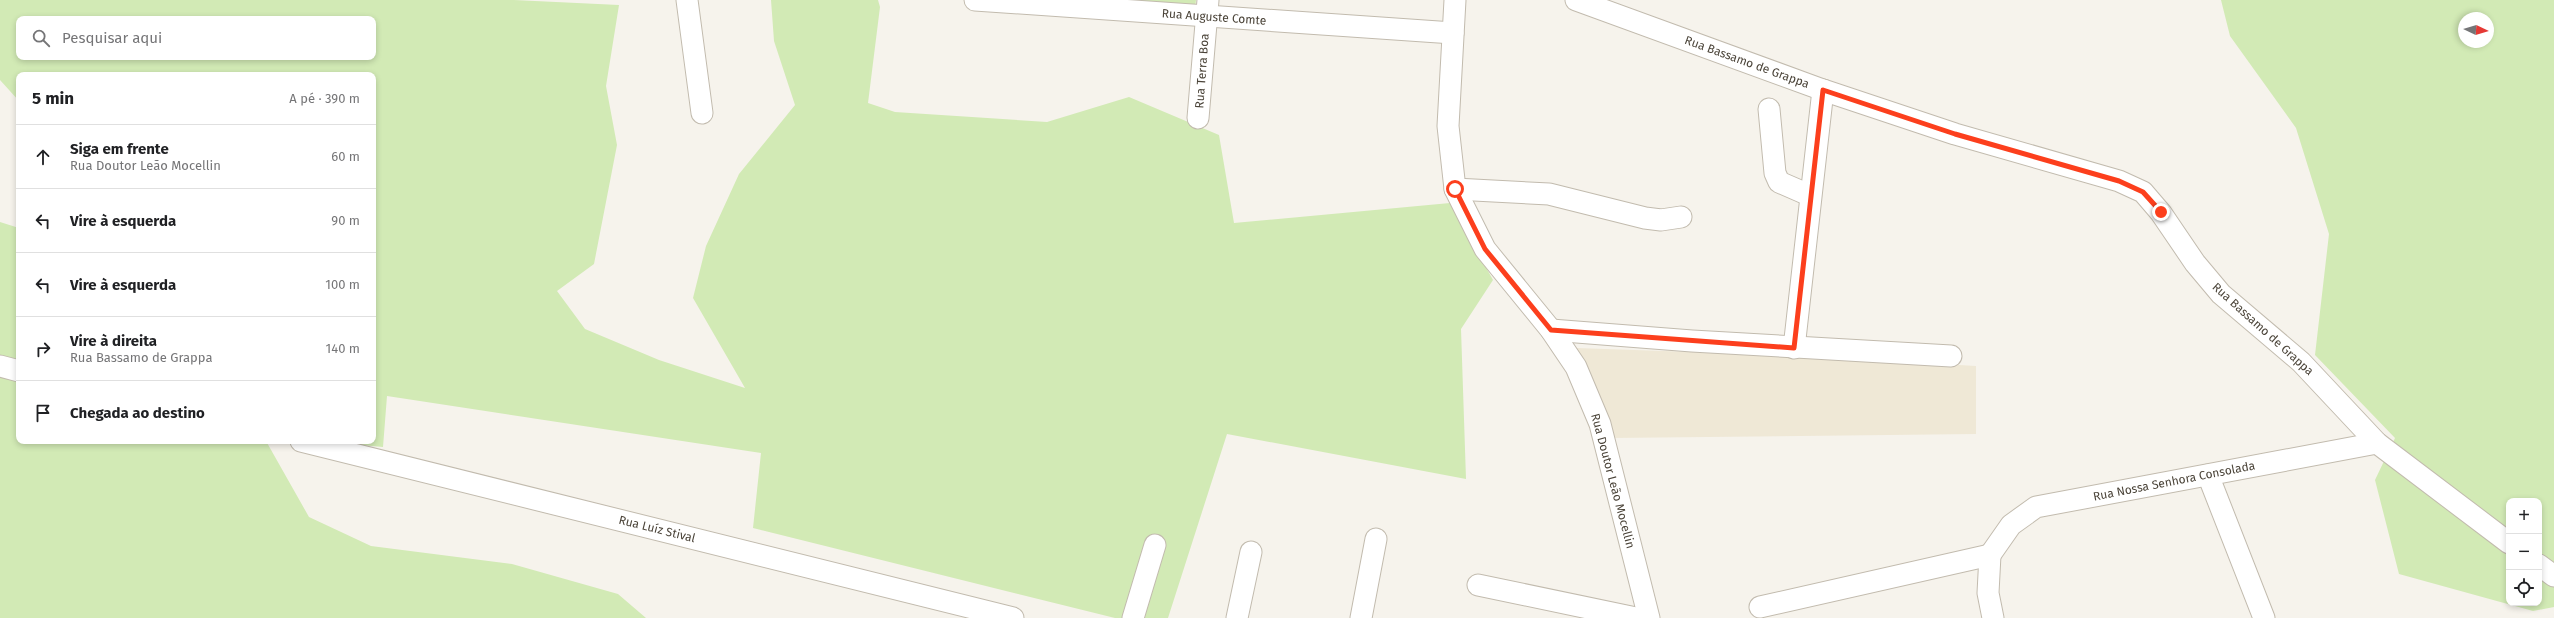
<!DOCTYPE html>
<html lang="pt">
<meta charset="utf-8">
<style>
:root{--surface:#fff;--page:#f2f2f2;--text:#202124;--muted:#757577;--line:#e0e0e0}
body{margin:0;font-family:"Fira Sans",sans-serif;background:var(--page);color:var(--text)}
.controls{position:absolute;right:12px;bottom:12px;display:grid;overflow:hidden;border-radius:8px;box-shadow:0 2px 6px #0003}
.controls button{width:36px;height:36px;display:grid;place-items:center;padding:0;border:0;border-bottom:1px solid var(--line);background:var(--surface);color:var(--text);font:20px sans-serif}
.compass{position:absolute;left:2458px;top:12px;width:36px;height:36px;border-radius:50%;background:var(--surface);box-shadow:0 2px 6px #0003;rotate:94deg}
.stop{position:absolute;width:12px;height:12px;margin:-9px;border:3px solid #fc3f1d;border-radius:50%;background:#fff}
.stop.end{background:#fc3f1d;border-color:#fff;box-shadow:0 1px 4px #0008}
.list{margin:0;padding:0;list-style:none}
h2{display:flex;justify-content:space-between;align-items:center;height:52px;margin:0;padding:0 16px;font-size:17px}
h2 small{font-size:13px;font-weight:400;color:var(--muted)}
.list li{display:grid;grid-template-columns:26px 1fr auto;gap:12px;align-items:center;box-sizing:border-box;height:64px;padding:0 16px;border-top:1px solid var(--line)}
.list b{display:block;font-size:15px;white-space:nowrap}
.list p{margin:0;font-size:13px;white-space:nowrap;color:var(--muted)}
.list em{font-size:13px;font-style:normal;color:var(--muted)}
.icon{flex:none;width:22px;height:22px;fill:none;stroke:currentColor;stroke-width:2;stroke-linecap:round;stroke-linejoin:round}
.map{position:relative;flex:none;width:2554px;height:618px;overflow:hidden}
.search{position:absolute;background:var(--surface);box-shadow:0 2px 6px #0003;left:16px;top:16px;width:360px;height:44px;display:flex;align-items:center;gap:10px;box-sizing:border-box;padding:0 14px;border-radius:8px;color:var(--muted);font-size:15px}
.panel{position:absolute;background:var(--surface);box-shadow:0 2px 6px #0003;left:16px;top:72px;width:360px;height:372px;border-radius:8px}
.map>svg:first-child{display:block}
.education{fill:#efe8d6}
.green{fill:#d2eab5;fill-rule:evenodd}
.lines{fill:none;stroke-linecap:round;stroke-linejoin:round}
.minor-casing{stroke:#c2bbae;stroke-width:23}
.minor{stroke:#fff;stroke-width:21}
.route{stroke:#fc3f1d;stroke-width:5}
.labels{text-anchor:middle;stroke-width:4;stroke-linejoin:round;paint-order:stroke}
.street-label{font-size:12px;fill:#4b4439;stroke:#fff}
</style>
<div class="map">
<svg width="2554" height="618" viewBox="0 0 2554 618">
<rect width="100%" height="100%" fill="#f6f3ec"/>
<polygon class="education" points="1576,348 1806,356 1976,366 1976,434 1611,438"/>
<g class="green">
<path d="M0,0H514L619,5L606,86L617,145L594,264L557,291L585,329L659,360L745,388L693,298L706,246L739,174L795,105L774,41L771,0H878L880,7L868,103L895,112L1047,122L1129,97L1219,135L1234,223L1450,203L1493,280L1461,329L1466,479L1227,434L1168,618H1115L753,528L761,453L387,396L383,447L315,441H373V75H19V101L0,80ZM19,19H373V57H19Z"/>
<polygon points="1096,0 1196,0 1195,9"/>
<path d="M2221,0H2554V607L2533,611L2399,574L2375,480L2395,438L2315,355L2329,234L2296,128L2230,36ZM2464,18H2488V42H2464ZM2509,501H2539V603H2509Z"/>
<polygon points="0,222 19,228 19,441 266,441 309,517 371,546 512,564 618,594 646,618 0,618"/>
</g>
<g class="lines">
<g class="minor-casing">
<g id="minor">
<polyline points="687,0 702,113"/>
<polyline points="975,0 1453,33"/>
<polyline points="1455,0 1448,126 1455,189 1485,249 1551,330 1576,367 1600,424 1649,618"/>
<polyline points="1576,0 1823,90 1955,134 2119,181 2143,192 2161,213 2195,263 2221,294 2301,362 2377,443 2509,543"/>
<polyline points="1769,109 1775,173 1779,182 1809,195"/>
<polyline points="1198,118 1208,0"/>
<polyline points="1455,189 1549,194 1645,218 1661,220 1681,217"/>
<polyline points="1551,330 1692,341 1951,356"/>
<polyline points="1794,348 1823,90"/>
<polyline points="0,366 19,371"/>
<polyline points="301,441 1013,618"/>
<polyline points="2208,475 2264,618"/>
<polyline points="1990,555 2011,525 2036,507 2377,443"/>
<polyline points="1990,555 1988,593 1993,618"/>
<polyline points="2539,565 2554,576"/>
<polyline points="1478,585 1636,618"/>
<polyline points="1760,607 1990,555"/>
<polyline points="1133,618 1155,545"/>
<polyline points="1237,618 1251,552"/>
<polyline points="1361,618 1376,539"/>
</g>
</g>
<use href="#minor" class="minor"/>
</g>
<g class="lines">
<polyline class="route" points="1455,189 1485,249 1551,330 1794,348 1823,90 1955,134 2119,181 2143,192 2161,212"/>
</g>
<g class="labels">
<g class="street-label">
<text transform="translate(1214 17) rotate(4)" y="4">Rua Auguste Comte</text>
<text transform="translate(1747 62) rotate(20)" y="4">Rua Bassamo de Grappa</text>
<text transform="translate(1202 71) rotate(-86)" y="4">Rua Terra Boa</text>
<text transform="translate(2263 329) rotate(42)" y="4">Rua Bassamo de Grappa</text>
<text transform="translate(1613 481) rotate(75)" y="4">Rua Doutor Leão Mocellin</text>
<text transform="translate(2174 481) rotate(-11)" y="4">Rua Nossa Senhora Consolada</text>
<text transform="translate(657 529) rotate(14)" y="4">Rua Luíz Stival</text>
</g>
</g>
</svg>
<div class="controls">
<button>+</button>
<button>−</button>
<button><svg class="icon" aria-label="locate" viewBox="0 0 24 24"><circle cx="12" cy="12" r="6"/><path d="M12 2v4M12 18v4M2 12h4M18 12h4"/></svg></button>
</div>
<svg class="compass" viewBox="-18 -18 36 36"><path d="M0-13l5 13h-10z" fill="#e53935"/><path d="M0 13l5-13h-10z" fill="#757577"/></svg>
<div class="stop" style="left:1455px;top:189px"></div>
<div class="stop end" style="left:2161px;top:212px"></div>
<div class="search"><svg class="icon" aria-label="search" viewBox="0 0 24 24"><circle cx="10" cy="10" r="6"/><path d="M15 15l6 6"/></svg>Pesquisar aqui</div>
<section class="panel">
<h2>5 min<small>A pé · 390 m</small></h2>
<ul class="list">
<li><svg class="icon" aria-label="ahead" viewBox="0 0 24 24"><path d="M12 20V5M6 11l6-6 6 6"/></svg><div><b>Siga em frente</b><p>Rua Doutor Leão Mocellin</p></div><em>60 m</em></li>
<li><svg class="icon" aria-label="left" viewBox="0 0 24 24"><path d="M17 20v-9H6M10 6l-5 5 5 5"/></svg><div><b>Vire à esquerda</b></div><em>90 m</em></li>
<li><svg class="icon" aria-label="left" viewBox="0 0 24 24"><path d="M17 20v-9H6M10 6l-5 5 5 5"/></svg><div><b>Vire à esquerda</b></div><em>100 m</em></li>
<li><svg class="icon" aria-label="right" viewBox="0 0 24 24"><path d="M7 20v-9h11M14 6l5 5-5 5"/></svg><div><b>Vire à direita</b><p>Rua Bassamo de Grappa</p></div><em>140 m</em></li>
<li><svg class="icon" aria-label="arrive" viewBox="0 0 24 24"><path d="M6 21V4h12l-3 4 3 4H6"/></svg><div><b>Chegada ao destino</b></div></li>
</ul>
</section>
</div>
